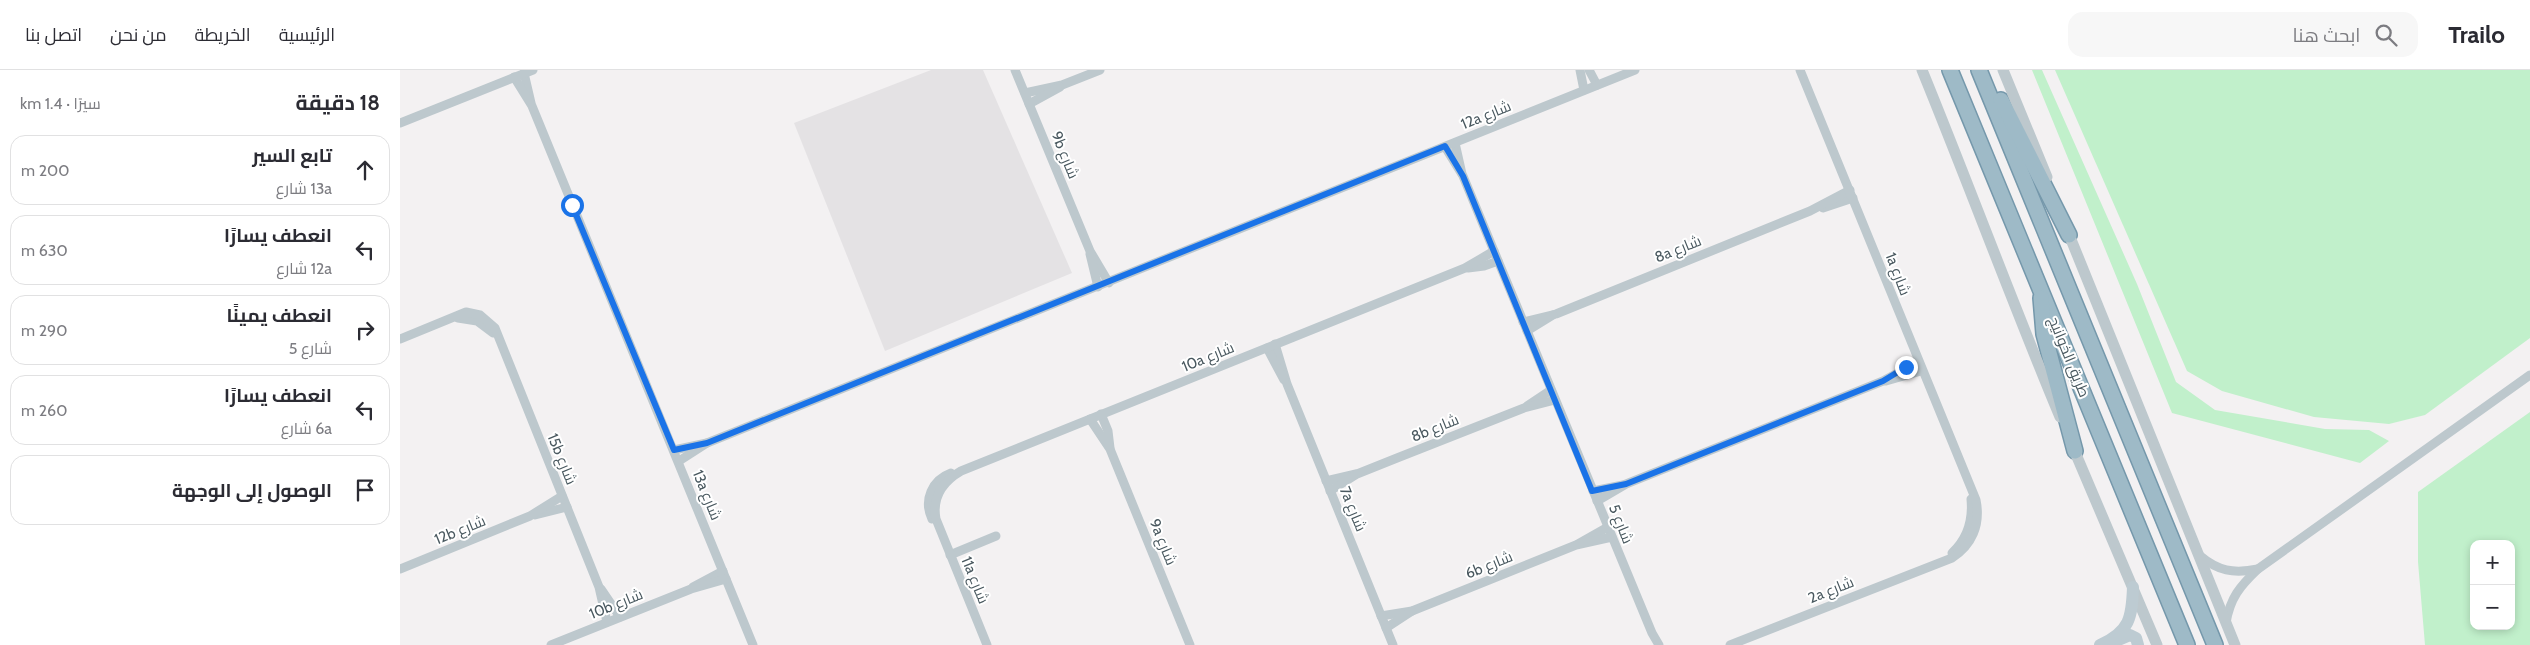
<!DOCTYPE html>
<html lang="ar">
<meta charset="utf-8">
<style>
:root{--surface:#fff;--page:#f7f7f7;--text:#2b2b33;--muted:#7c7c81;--line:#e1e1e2}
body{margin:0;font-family:Cabin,Cairo,sans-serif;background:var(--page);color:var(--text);direction:rtl}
.controls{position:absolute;right:15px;bottom:15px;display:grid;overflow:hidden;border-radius:10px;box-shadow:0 2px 8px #0003}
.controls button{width:45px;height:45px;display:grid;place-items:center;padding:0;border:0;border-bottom:1px solid var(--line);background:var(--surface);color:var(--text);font:25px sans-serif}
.stop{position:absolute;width:15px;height:15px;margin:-11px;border:4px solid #1a73e8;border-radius:50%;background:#fff}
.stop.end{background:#1a73e8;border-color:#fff;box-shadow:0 1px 5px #0008}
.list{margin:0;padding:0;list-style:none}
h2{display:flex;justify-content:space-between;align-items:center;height:65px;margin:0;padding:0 20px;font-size:21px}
h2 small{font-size:16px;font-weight:400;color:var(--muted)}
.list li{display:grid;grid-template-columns:32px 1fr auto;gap:15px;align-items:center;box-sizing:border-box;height:70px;margin:0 10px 10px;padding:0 10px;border:1px solid var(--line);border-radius:15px}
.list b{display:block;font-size:19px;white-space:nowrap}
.list p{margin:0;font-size:16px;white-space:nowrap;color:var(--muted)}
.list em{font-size:16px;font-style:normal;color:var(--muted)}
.icon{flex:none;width:28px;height:28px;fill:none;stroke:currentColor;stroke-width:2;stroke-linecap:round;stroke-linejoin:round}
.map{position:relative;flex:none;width:2130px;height:575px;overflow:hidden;direction:ltr}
header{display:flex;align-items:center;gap:30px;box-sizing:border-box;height:70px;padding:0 25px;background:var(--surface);border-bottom:1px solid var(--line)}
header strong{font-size:24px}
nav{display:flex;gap:28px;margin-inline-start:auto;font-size:18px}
.search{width:350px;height:45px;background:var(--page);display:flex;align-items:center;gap:12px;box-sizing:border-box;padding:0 18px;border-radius:15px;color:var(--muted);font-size:19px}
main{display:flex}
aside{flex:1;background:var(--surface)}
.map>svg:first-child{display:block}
.education{fill:#e4e2e4}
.green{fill:#c1f0cb;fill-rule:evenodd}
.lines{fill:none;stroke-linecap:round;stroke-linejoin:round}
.trunk-casing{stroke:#7598ab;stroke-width:18}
.minor{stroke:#bdc8cd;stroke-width:9}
.tertiary{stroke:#bdc8cd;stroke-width:11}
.secondary{stroke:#bdcbd2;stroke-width:12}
.trunk{stroke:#9ebac7;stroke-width:15}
.route{stroke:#1a73e8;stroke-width:6}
.labels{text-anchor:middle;stroke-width:4;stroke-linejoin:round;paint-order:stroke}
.street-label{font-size:15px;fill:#49585f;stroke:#fff}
</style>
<header>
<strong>Trailo</strong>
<div class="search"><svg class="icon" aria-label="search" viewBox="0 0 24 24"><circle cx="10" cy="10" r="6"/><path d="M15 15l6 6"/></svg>ابحث هنا</div>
<nav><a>الرئيسية</a><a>الخريطة</a><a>من نحن</a><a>اتصل بنا</a></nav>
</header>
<main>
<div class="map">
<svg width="2130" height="575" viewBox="0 0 2130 575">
<rect width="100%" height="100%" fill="#f3f1f2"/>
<polygon class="education" points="531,0 583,0 672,203 485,281 394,53"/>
<g class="green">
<polygon points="1632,0 1642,0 1737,214 1776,312 1815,340 1925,359 1969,360 1989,371 1960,393 1772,343"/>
<polygon points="1655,0 2130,0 2130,268 2025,345 1989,354 1914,347 1822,321 1787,301"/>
<path d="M2130,342V575H2025L2018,492V422ZM2074,474H2111V556H2074Z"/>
</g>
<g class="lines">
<g class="trunk-casing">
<g id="trunk">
<polyline points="1550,0 1787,575"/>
<polyline points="1579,0 1815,575"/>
<polyline points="1601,30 1669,165"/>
<polyline points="1641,228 1644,264 1675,381"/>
</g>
</g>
<g class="minor">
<polyline points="615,0 690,181 709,213"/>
<polyline points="1180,0 1184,20"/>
<polyline points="1189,0 1197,15"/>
<polyline points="124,3 131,33"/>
<polyline points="114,7 132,36 353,575"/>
<polyline points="625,23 662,15 700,0"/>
<polyline points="629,34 660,17"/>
<polyline points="0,53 133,0"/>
<polyline points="1055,73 1062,104"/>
<polyline points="1045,77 1063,106 1252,563 1259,575"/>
<polyline points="1423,138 1453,128"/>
<polyline points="690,184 698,217"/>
<polyline points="1068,198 1084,196 1098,191"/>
<polyline points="58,248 77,251 93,263"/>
<polyline points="1123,252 1156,244 1410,141 1450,120"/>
<polyline points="1127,261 1153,245"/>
<polyline points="0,269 66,242 80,245 95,258 199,517 207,552"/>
<polyline points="875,274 887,314 993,575"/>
<polyline points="867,278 884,310"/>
<polyline points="1486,311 1521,301"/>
<polyline points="1127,336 1151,320"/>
<polyline points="701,344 708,361 710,378"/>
<polyline points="690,349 710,379 790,575"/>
<polyline points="274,380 307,373"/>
<polyline points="279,391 307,373 1235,0"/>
<polyline points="926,411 956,404"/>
<polyline points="930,421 957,404 997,388 1124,338 1155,330"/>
<polyline points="1193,421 1223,415"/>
<polyline points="1197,431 1226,414 1483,311 1518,292"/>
<polyline points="135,445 167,437"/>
<path d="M532,449C523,430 532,410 551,403"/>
<polyline points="1178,474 1208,457"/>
<path d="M1552,483C1567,469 1573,450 1571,429"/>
<polyline points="550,485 596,466"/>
<path d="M1799,485C1818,501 1833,504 1858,499"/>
<polyline points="0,499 130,446 162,426"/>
<polyline points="293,517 323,501"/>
<polyline points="201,519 220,547"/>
<polyline points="981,546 1012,541 1176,475 1212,467"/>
<path d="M1826,553C1830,528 1840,516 1858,499L2130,305"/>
<polyline points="986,558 1012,541"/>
<polyline points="151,575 291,519 326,509"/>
<path d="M587,575L536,449C532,427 542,412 561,401L1065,198L1094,181"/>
<path d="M1330,575L1552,488C1572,475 1581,455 1576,430L1400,0"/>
</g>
<g class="tertiary">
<path d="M1522,0C1569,115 1612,232 1660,347"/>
<polyline points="1603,0 1647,107"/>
<polyline points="1666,157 1835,575"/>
<polyline points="1672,375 1757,575"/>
</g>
<g class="secondary">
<polyline points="1716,571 1730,565 1736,568 1738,575"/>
<path d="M1700,575C1730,562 1732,547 1733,517"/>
</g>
<use href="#trunk" class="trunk"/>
</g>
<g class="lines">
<polyline class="route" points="172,135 274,380 307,373 1045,76 1063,106 1192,421 1226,414 1483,311 1506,297"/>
</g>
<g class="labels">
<g class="street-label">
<text transform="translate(1086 45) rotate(-22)" y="5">12a شارع</text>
<text transform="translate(665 85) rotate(68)" y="5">9b شارع</text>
<text transform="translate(1278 179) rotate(-22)" y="5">8a شارع</text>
<text transform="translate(1498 204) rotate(69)" y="5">1a شارع</text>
<text transform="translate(808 287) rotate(-22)" y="5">10a شارع</text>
<text transform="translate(1669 287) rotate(68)" y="5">طريق الخوانيج</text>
<text transform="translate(1035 358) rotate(-22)" y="5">8b شارع</text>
<text transform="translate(162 389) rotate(68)" y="5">15b شارع</text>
<text transform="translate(307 425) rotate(68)" y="5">13a شارع</text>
<text transform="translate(953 439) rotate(68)" y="5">7a شارع</text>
<text transform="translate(1221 454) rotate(68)" y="5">شارع 5</text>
<text transform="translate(60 460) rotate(-22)" y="5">12b شارع</text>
<text transform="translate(763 472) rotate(68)" y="5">9a شارع</text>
<text transform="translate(1089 495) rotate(-22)" y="5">6b شارع</text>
<text transform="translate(575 510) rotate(68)" y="5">11a شارع</text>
<text transform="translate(1431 520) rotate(-22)" y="5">2a شارع</text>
<text transform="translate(216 534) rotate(-22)" y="5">10b شارع</text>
</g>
</g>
</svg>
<div class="controls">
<button>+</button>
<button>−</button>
</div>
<div class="stop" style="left:172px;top:135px"></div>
<div class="stop end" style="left:1506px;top:297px"></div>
</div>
<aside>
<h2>18 دقيقة<small>سيرًا · 1.4 km</small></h2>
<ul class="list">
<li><svg class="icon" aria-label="ahead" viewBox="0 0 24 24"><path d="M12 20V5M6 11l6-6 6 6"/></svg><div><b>تابع السير</b><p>13a شارع</p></div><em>200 m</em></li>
<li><svg class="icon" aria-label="left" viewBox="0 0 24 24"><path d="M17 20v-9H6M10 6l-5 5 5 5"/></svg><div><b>انعطف يسارًا</b><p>12a شارع</p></div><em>630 m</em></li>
<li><svg class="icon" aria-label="right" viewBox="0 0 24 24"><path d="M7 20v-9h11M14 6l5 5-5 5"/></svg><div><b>انعطف يمينًا</b><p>شارع 5</p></div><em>290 m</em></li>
<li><svg class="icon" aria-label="left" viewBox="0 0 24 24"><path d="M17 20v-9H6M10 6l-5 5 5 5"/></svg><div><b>انعطف يسارًا</b><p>6a شارع</p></div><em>260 m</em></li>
<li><svg class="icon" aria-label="arrive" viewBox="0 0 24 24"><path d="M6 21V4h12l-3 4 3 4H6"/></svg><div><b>الوصول إلى الوجهة</b></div></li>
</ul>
</aside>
</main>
